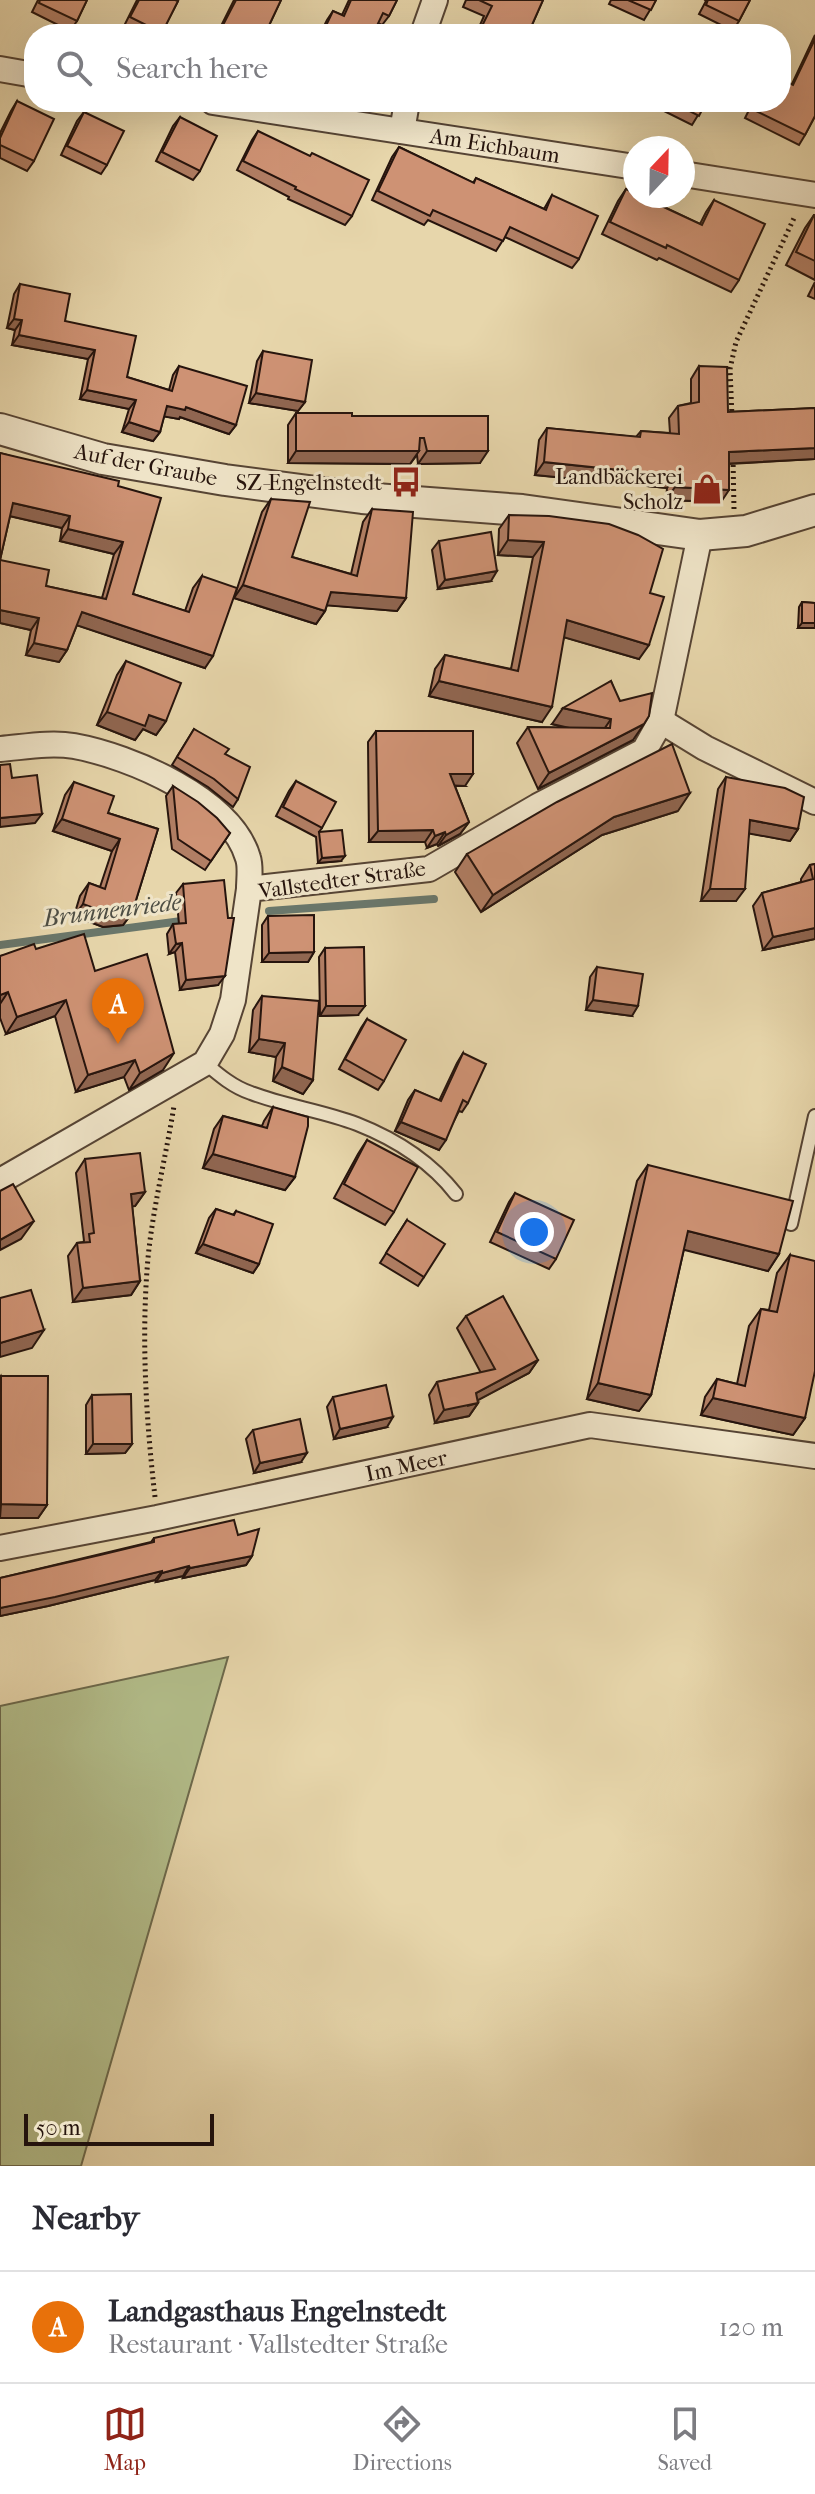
<!DOCTYPE html>
<meta charset="utf-8">
<style>
:root{--surface:#fff;--page:#f2f2f3;--text:#2b2b33;--muted:#7c7c81;--line:#e1e1e2;--accent:#8f2418}
body{margin:0;font-family:"IM FELL French Canon",serif;background:var(--page);color:var(--text)}
.compass{position:absolute;left:623px;top:136px;width:72px;height:72px;border-radius:50%;background:var(--surface);box-shadow:0 8px 32px #0002;rotate:22deg}
.scale{position:absolute;left:24px;bottom:20px;width:190px;box-sizing:border-box;padding-left:8px;border:4px solid #26140d;border-top:0;font-size:22px;line-height:28px;white-space:nowrap;color:#26140d;-webkit-text-stroke:6px #efe4c8;paint-order:stroke}
.you{position:absolute;left:534px;top:1232px;width:28px;height:28px;margin:-20px;border:6px solid #fff;border-radius:50%;background:#1a73e8;box-shadow:0 0 0 12px #1a73e833}
.badge{display:grid;place-items:center;width:52px;height:52px;border-radius:50%;background:var(--accent);color:#fff;font-size:26px;font-weight:700}
.pin{position:absolute;translate:-50% -66px;filter:drop-shadow(0 2px 4px #0008)}
.pin::after{content:'';position:absolute;top:42px;width:28px;height:24px;background:inherit;clip-path:polygon(0 0,100% 0,50% 100%)}
.list{margin:0;padding:0;list-style:none}
h2{display:flex;justify-content:space-between;align-items:center;height:104px;margin:0;padding:0 32px;font-size:34px}
h2 small{font-size:26px;font-weight:400;color:var(--muted)}
.list li{display:grid;grid-template-columns:52px 1fr auto;gap:24px;align-items:center;box-sizing:border-box;height:112px;padding:0 32px;border-top:2px solid var(--line)}
.list b{display:block;font-size:30px;white-space:nowrap}
.list p{margin:0;font-size:26px;white-space:nowrap;color:var(--muted)}
.list em{font-size:26px;font-style:normal;color:var(--muted)}
.icon{flex:none;width:44px;height:44px;fill:none;stroke:currentColor;stroke-width:2;stroke-linecap:round;stroke-linejoin:round}
.map{position:relative;flex:none;width:815px;height:2166px;overflow:hidden}
.search{position:absolute;background:var(--surface);box-shadow:0 8px 32px #0002;left:24px;right:24px;top:24px;height:88px;display:flex;align-items:center;gap:20px;box-sizing:border-box;padding:0 28px;border-radius:32px;color:var(--muted);font-size:30px}
.sheet{height:216px;background:var(--surface)}
nav{display:flex;justify-content:space-around;align-items:center;box-sizing:border-box;height:112px;border-top:2px solid var(--line);background:var(--surface);font-size:22px;color:var(--muted)}
nav a{display:grid;justify-items:center;gap:4px}
nav .on{color:var(--accent)}
.map>svg:first-child{display:block}
.green{fill:#b3be8b;stroke:#6c694c;stroke-width:2}
.lines{fill:none;stroke-linecap:round;stroke-linejoin:round}
.stream{stroke:#6a776b;stroke-width:8}
.service-casing{stroke:#564434;stroke-width:16}
.minor-casing{stroke:#564434;stroke-width:28}
.tertiary-casing{stroke:#564434;stroke-width:34}
.path{stroke:#26140d;stroke-width:5;stroke-dasharray:2 4;stroke-linecap:butt}
.service{stroke:#efe4c8;stroke-width:12}
.minor{stroke:#efe4c8;stroke-width:24}
.tertiary{stroke:#efe4c8;stroke-width:30}
.wall{fill:#b17e64;stroke:#26140d;stroke-width:2;fill-rule:evenodd}
.shaded-wall{fill:#906651;stroke:#26140d;stroke-width:2}
.building{fill:#ce9274;stroke:#26140d;stroke-width:2;fill-rule:evenodd}
.labels{text-anchor:middle;stroke-width:6;stroke-linejoin:round;paint-order:stroke}
.street-label{font-size:22px;fill:#26140d;stroke:#efe4c8}
.poi-label{font-size:22px;fill:#26140d;stroke:#efe4c8;text-anchor:end}
.water-label{font-size:24px;font-style:italic;fill:#4e4e44;stroke:#efe4c8}
</style>
<div class="map">
<svg width="815" height="2166" viewBox="0 0 815 2166">
<rect width="100%" height="100%" fill="#e7d6ab"/>
<filter id="stains"><feTurbulence type="fractalNoise" baseFrequency=".0025" numOctaves="4"/><feColorMatrix values="0 0 0 0 .2 0 0 0 0 .09 0 0 0 0 .02 0 0 0 .5 -.17"/></filter>
<radialGradient id="worn" r=".72"><stop offset=".6" stop-color="#630" stop-opacity="0"/><stop offset="1" stop-color="#630" stop-opacity=".3"/></radialGradient>
<polygon class="green" points="228,1657 81,2166 0,2166 0,1706"/>
<g class="lines">
<g class="stream">
<polyline points="269,911 434,899"/>
<polyline points="0,945 189,920"/>
</g>
<g class="service-casing">
<g id="service">
<path d="M205,1063C219,1075 233,1087 251,1093C285,1106 323,1111 357,1124C395,1139 431,1162 456,1194"/>
<polyline points="791,1224 815,1116"/>
</g>
</g>
<g class="minor-casing">
<g id="minor">
<polyline points="423,34 435,0"/>
<polyline points="0,69 34,75"/>
<polyline points="213,102 635,167"/>
<polyline points="402,131 407,102"/>
<polyline points="683,174 815,195"/>
<polyline points="661,721 705,748 815,802"/>
<path d="M0,749C24,747 50,742 74,746C130,756 231,799 248,858C251,867 249,879 249,889"/>
<polyline points="0,1181 205,1063 222,1034 233,1000 249,889 429,869 538,806 644,751 661,721 700,535"/>
<polyline points="0,1548 157,1518 590,1425 815,1456"/>
</g>
</g>
<g class="tertiary-casing">
<polyline id="tertiary" points="0,429 103,459 225,480 362,498 522,510 700,535 746,531 815,510"/>
</g>
<g class="path">
<polyline points="732,417 730,369 736,342 795,216"/>
<polyline points="733,459 734,509"/>
<path d="M155,1497C146,1419 141,1337 148,1258C153,1207 166,1156 174,1106"/>
</g>
<use href="#service" class="service"/>
<use href="#minor" class="minor"/>
<use href="#tertiary" class="tertiary"/>
</g>
<g class="wall">
<polygon points="38,0 87,0 77,21 70,31 32,12"/>
<polygon points="137,0 175,0 178,1 161,34 139,34 124,26"/>
<polygon points="234,0 281,0 265,34 217,34"/>
<polygon points="349,0 397,0 389,16 382,25 378,23 373,34 320,34 327,20 333,11 342,15"/>
<polygon points="466,0 543,0 528,34 476,34 484,16 463,7"/>
<polygon points="611,0 656,0 644,20 609,4"/>
<polygon points="705,0 750,0 739,21 733,31 699,14 706,1"/>
<polygon points="815,35 815,116 805,135 799,145 745,118 753,102 781,102 792,84"/>
<polygon points="17,101 34,161 27,171 0,158 0,133 11,111"/>
<polygon points="501,102 514,102 511,106"/>
<polygon points="659,102 706,102 692,125 656,107"/>
<polygon points="84,112 107,165 101,174 61,155 77,121"/>
<polygon points="180,117 200,171 193,180 156,161 173,126"/>
<polygon points="258,131 352,216 345,225 288,199 289,197 237,170 252,140"/>
<polygon points="399,147 473,183 476,178 544,209 552,195 579,259 572,268 505,237 496,251 428,220 424,225 372,200 392,157"/>
<polygon points="626,189 700,224 706,212 714,200 739,280 731,292 659,258 657,260 602,234 618,201"/>
<polygon points="814,215 815,215 815,280 786,265 805,228"/>
<polygon points="815,282 815,299 808,296"/>
<polygon points="20,284 65,321 127,377 169,390 173,375 179,366 236,425 229,434 180,417 179,419 164,416 160,432 153,441 122,432 129,409 80,399 88,359 12,345 15,330 7,328 14,294"/>
<polygon points="263,351 305,402 298,411 249,403 257,361"/>
<polygon points="699,366 728,412 815,408 815,459 729,464 721,502 666,500 667,488 535,475 539,440 547,428 636,437 641,431 670,433 669,418 678,406 691,403 691,379"/>
<polygon points="296,413 352,416 488,416 480,463 418,464 417,455 410,464 288,463 288,425"/>
<path d="M0,453L118,486L133,594L185,611L193,588L202,576L205,668L77,625L67,650L59,662L26,655L31,630L0,623ZM10,516L62,528L60,541L114,554L102,598L46,586L0,560Z"/>
<polygon points="271,499 292,557 351,574 363,522 372,509 406,598 397,611 327,605 325,611 316,624 234,598 262,512"/>
<polygon points="509,515 650,593 639,659 564,637 542,722 429,696 435,669 445,655 511,669 533,557 498,555 499,529"/>
<polygon points="439,541 491,581 438,589 432,550"/>
<polygon points="802,602 815,603 815,628 798,628 799,607"/>
<polygon points="126,661 166,721 156,735 143,729 135,740 97,725 117,675"/>
<polygon points="611,681 633,740 538,789 517,743 528,727 567,728 552,724"/>
<polygon points="194,729 225,754 238,799 233,807 208,787 172,765"/>
<polygon points="376,731 465,786 455,786 469,822 460,834 438,846 437,844 427,848 425,842 369,842 368,742"/>
<polygon points="726,777 798,829 790,841 749,833 736,901 701,901 718,789"/>
<polygon points="296,781 322,828 319,832 341,861 318,863 316,837 276,816 289,791"/>
<polygon points="74,782 108,813 158,829 132,913 123,925 103,927 74,916 80,896 89,883 100,887 112,851 53,831 65,795"/>
<polygon points="173,786 230,833 205,870 172,849 166,796"/>
<polygon points="678,811 602,835 481,912 455,872 467,854"/>
<polygon points="815,864 815,939 763,950 753,906 762,893 801,882 801,879 810,865"/>
<polygon points="183,884 218,985 180,990 175,952 169,954 167,934 173,924 179,924 176,893"/>
<polygon points="268,916 314,952 308,962 262,962 262,925"/>
<polygon points="325,948 358,1015 320,1016 319,957"/>
<polygon points="36,949 95,971 163,1070 129,1090 124,1077 76,1092 55,1016 6,1034 0,1018 0,956"/>
<polygon points="597,967 632,1016 586,1010 590,977"/>
<polygon points="262,996 313,1080 303,1094 273,1081 276,1057 249,1052 253,1010"/>
<polygon points="367,1019 384,1081 378,1090 339,1069 361,1028"/>
<polygon points="463,1053 468,1103 462,1112 459,1111 439,1150 395,1131 408,1100 415,1090 439,1101 457,1063"/>
<polygon points="273,1107 295,1177 285,1190 203,1168 214,1129 223,1116 262,1126 264,1121"/>
<polygon points="367,1140 394,1212 385,1225 334,1198 358,1154"/>
<polygon points="85,1159 145,1192 135,1206 132,1206 140,1281 131,1295 73,1302 68,1256 77,1243 83,1242 84,1241 76,1173"/>
<polygon points="648,1165 779,1254 768,1271 684,1249 651,1395 639,1411 587,1399 637,1181"/>
<polygon points="515,1193 556,1259 549,1269 490,1242 509,1202"/>
<polygon points="216,1209 233,1215 236,1211 259,1264 253,1273 196,1253 209,1218"/>
<polygon points="407,1220 424,1277 418,1286 380,1263"/>
<polygon points="790,1255 805,1418 793,1435 701,1415 705,1397 717,1379 737,1384 749,1326 761,1309 769,1310 777,1273"/>
<polygon points="466,1316 538,1360 529,1373 477,1400 478,1403 469,1416 435,1423 429,1395 437,1382 481,1373 457,1328"/>
<polygon points="1,1376 47,1505 38,1518 0,1518 0,1378"/>
<polygon points="92,1395 132,1444 125,1453 86,1454 86,1405"/>
<polygon points="333,1397 387,1427 334,1439 327,1407"/>
<polygon points="253,1430 301,1462 254,1473 246,1439"/>
<polygon points="238,1535 252,1556 246,1565 183,1578 183,1576 156,1582 155,1580 48,1606 0,1616 0,1578 151,1542 154,1538"/>
</g>
<g class="shaded-wall">
<polygon points="14,319 22,320 15,330 7,328"/>
<polygon points="19,335 95,350 88,359 12,345"/>
<polygon points="87,390 136,400 129,409 80,399"/>
<polygon points="256,393 305,402 298,411 249,403"/>
<polygon points="167,406 186,407 236,425 229,434 180,417 179,419 161,416"/>
<polygon points="129,422 160,432 153,441 122,432"/>
<polygon points="815,448 815,459 720,464 729,452"/>
<polygon points="296,451 419,451 410,464 288,463"/>
<polygon points="427,451 488,451 480,463 418,464"/>
<polygon points="544,462 676,476 667,488 535,475"/>
<polygon points="675,487 729,490 721,502 666,500"/>
<polygon points="13,503 70,516 62,528 5,515"/>
<polygon points="68,529 123,542 114,554 60,541"/>
<polygon points="508,540 544,542 533,557 498,555"/>
<polygon points="497,571 491,581 438,589 445,580"/>
<polygon points="243,585 325,611 316,624 234,598"/>
<polygon points="331,592 406,598 397,611 322,605"/>
<polygon points="0,610 39,618 31,630 0,623"/>
<polygon points="82,612 213,656 205,668 73,624"/>
<polygon points="567,620 649,645 639,659 556,635"/>
<polygon points="802,623 815,623 815,628 798,628"/>
<polygon points="34,643 67,650 59,662 26,655"/>
<polygon points="439,681 552,707 542,722 429,696"/>
<polygon points="563,708 611,719 600,735 552,724"/>
<polygon points="107,712 149,715 166,721 156,735 143,729 135,740 97,725"/>
<polygon points="644,724 633,740 538,789 549,773"/>
<polygon points="450,774 473,774 465,786 442,785"/>
<polygon points="690,793 678,811 602,835 481,912 493,895 614,817"/>
<polygon points="42,814 35,823 0,827 0,818"/>
<polygon points="62,819 120,839 112,851 53,831"/>
<polygon points="750,820 798,829 790,841 741,832"/>
<polygon points="469,822 460,834 438,846 446,835"/>
<polygon points="433,830 425,842 369,842 378,831"/>
<polygon points="445,832 437,844 427,848 435,836"/>
<polygon points="345,856 341,861 318,863 322,858"/>
<polygon points="710,889 745,889 736,901 701,901"/>
<polygon points="83,904 132,913 123,925 103,927 74,916"/>
<polygon points="815,928 815,939 763,950 773,937"/>
<polygon points="182,943 175,952 169,954 176,944"/>
<polygon points="314,952 308,962 262,962 269,953"/>
<polygon points="225,976 218,985 180,990 186,980"/>
<polygon points="8,992 0,1004 0,995"/>
<polygon points="66,1000 55,1016 6,1034 17,1017"/>
<polygon points="593,1000 638,1006 632,1016 586,1010"/>
<polygon points="326,1006 365,1006 358,1015 320,1016"/>
<polygon points="259,1039 285,1043 276,1057 249,1052"/>
<polygon points="174,1053 163,1070 129,1090 140,1073"/>
<polygon points="135,1060 124,1077 76,1092 88,1075"/>
<polygon points="282,1067 313,1080 303,1094 273,1081"/>
<polygon points="401,1122 446,1140 439,1150 395,1131"/>
<polygon points="213,1154 295,1177 285,1190 203,1168"/>
<polygon points="145,1192 135,1206 121,1208 131,1194"/>
<polygon points="34,1221 21,1239 0,1250 0,1240"/>
<polygon points="688,1231 779,1254 768,1271 677,1248"/>
<polygon points="203,1244 259,1264 253,1273 196,1253"/>
<polygon points="140,1281 131,1295 73,1302 83,1288"/>
<polygon points="44,1330 32,1348 0,1357 0,1343"/>
<polygon points="538,1360 529,1373 467,1406 478,1403 469,1416 435,1423 444,1410"/>
<polygon points="598,1383 651,1395 639,1411 587,1399"/>
<polygon points="713,1398 805,1418 793,1435 701,1415"/>
<polygon points="393,1417 387,1427 334,1439 340,1429"/>
<polygon points="93,1444 132,1444 125,1453 86,1454"/>
<polygon points="307,1453 301,1462 254,1473 260,1463"/>
<polygon points="1,1504 47,1505 38,1518 0,1518"/>
<polygon points="252,1556 246,1565 183,1578 190,1568"/>
<polygon points="189,1566 183,1576 156,1582 162,1573"/>
<polygon points="162,1571 155,1580 48,1606 0,1616 0,1608"/>
</g>
<g class="building">
<polygon points="40,0 87,0 77,21 39,3"/>
<polygon points="139,0 175,0 178,1 162,33 130,17"/>
<polygon points="236,0 281,0 265,34 241,34 223,25"/>
<polygon points="351,0 397,0 389,16 383,13 373,34 322,34 333,11 344,16"/>
<polygon points="479,0 543,0 528,34 478,34 492,6"/>
<polygon points="628,0 656,0 651,10"/>
<polygon points="708,0 750,0 739,21 706,5"/>
<polygon points="815,39 815,116 805,135 752,109 755,102 781,102 781,79 793,85"/>
<polygon points="17,101 54,119 34,161 0,145 0,138"/>
<polygon points="672,102 706,102 699,116"/>
<polygon points="84,112 124,131 107,165 67,146"/>
<polygon points="180,117 217,136 200,171 162,152"/>
<polygon points="258,131 310,156 312,153 369,180 352,216 295,189 296,187 243,161"/>
<polygon points="399,147 474,183 476,178 546,210 552,195 598,216 579,259 510,227 503,241 433,210 430,216 378,191"/>
<polygon points="626,189 635,194 635,196 640,196 702,225 714,200 765,224 739,280 667,245 666,248 610,222"/>
<polygon points="814,215 815,215 815,261 796,252"/>
<polygon points="20,284 70,294 65,321 136,336 127,377 172,391 179,366 247,386 236,425 186,407 185,410 167,406 160,432 129,422 136,400 87,390 95,350 19,335 22,320 14,319"/>
<polygon points="263,351 312,360 305,402 256,393"/>
<polygon points="699,366 727,367 728,412 815,408 815,448 729,452 729,490 675,487 676,476 544,462 547,428 640,437 641,431 679,434 678,406 699,402"/>
<polygon points="296,413 352,413 352,416 488,416 488,451 427,451 424,438 420,438 419,451 296,451"/>
<path d="M0,453L119,481L118,486L161,498L133,594L189,612L202,576L237,588L213,656L82,612L67,650L34,643L39,618L0,610ZM13,503L70,516L68,529L123,542L106,599L46,586L49,570L0,560Z"/>
<polygon points="271,499 310,502 292,557 357,576 372,509 413,512 406,598 331,592 325,611 243,585"/>
<polygon points="509,515 549,516 609,524 638,535 663,549 650,593 664,597 649,645 567,620 552,707 439,681 445,655 518,671 544,542 508,540"/>
<polygon points="491,532 497,571 445,580 439,541"/>
<polygon points="802,602 815,603 815,623 802,623"/>
<polygon points="126,661 181,683 166,721 149,715 145,726 107,712"/>
<polygon points="611,681 620,701 652,693 649,716 644,724 549,773 528,727 610,728 611,719 563,708"/>
<polygon points="194,729 229,749 225,754 250,767 238,799 214,779 177,757"/>
<polygon points="376,731 473,731 473,774 450,774 469,822 446,835 445,832 435,836 433,830 378,831"/>
<polygon points="672,744 690,793 614,817 493,895 467,854 557,802"/>
<polygon points="10,764 12,778 37,775 42,814 0,818 0,765"/>
<polygon points="726,777 785,788 804,797 798,829 750,820 745,889 710,889"/>
<polygon points="296,781 336,802 322,828 283,807"/>
<polygon points="74,782 114,796 108,813 158,829 132,913 112,915 83,904 89,883 105,889 120,839 62,819"/>
<polygon points="173,786 198,802 217,818 230,833 211,861 178,839"/>
<polygon points="342,830 345,856 322,858 319,832"/>
<polygon points="815,864 815,928 773,937 762,893 813,879 810,865"/>
<polygon points="224,880 228,918 234,918 225,976 186,980 182,943 176,944 173,924 186,923 183,884"/>
<polygon points="314,915 314,952 269,953 268,916"/>
<polygon points="84,934 95,971 147,954 174,1053 140,1073 135,1060 88,1075 66,1000 17,1017 8,992 0,995 0,956 34,944 36,949"/>
<polygon points="364,947 365,1006 326,1006 325,948"/>
<polygon points="597,967 643,974 638,1006 593,1000"/>
<polygon points="262,996 319,1001 313,1080 282,1067 285,1043 259,1039"/>
<polygon points="367,1019 406,1040 384,1081 345,1059"/>
<polygon points="463,1053 486,1064 468,1103 463,1100 446,1140 401,1122 415,1090 441,1101"/>
<polygon points="273,1107 308,1117 308,1126 295,1177 213,1154 223,1116 267,1128"/>
<polygon points="367,1140 418,1167 394,1212 344,1184"/>
<polygon points="140,1153 145,1192 131,1194 140,1281 83,1288 77,1243 90,1242 89,1234 94,1233 85,1159"/>
<polygon points="648,1165 793,1201 779,1254 688,1231 651,1395 598,1383"/>
<polygon points="13,1184 34,1221 0,1240 0,1191"/>
<polygon points="515,1193 574,1220 556,1259 497,1232"/>
<polygon points="216,1209 234,1215 236,1211 273,1224 259,1264 203,1244"/>
<polygon points="407,1220 445,1244 424,1277 386,1253"/>
<polygon points="790,1255 815,1261 815,1371 805,1418 713,1398 717,1379 745,1386 761,1309 777,1312"/>
<polygon points="31,1290 44,1330 0,1343 0,1298"/>
<polygon points="503,1296 538,1360 476,1393 478,1403 444,1410 437,1382 495,1369 466,1316"/>
<polygon points="1,1376 48,1376 47,1505 1,1504"/>
<polygon points="386,1385 393,1417 340,1429 333,1397"/>
<polygon points="131,1394 132,1444 93,1444 92,1395"/>
<polygon points="300,1419 307,1453 260,1463 253,1430"/>
<polygon points="234,1520 238,1535 259,1529 252,1556 190,1568 189,1566 162,1573 162,1571 55,1597 0,1608 0,1578 100,1555 154,1542 154,1538"/>
</g>
<defs>
<g id="bus-bare" transform="scale(2.4)"><path d="M-5-6H5V4H4V6H2V4H-2V6H-4V4H-5ZM-3.5-4V0h7V-4ZM-3.5 1.2v1.5H-2V1.2ZM2 1.2v1.5H3.5V1.2Z" fill="#8f2418" stroke="#efe4c8" stroke-width="2.5" paint-order="stroke"/></g>
<g id="shop-bare" transform="scale(2.4)"><path d="M-5-2.5h2.3a2.7 3.5 0 0 1 5.4 0H5L5.5 6h-11ZM-1.5-2.5h3a1.5 2.3 0 0 0-3 0Z" fill="#8f2418" stroke="#efe4c8" stroke-width="2.5" paint-order="stroke"/></g>
</defs>
<g fill-rule="evenodd">
<use href="#bus-bare" x="406" y="482"/>
<use href="#shop-bare" x="707" y="489"/>
</g>
<g class="labels">
<g class="street-label">
<text transform="translate(495 145) rotate(9)" y="8">Am Eichbaum</text>
<text transform="translate(146 464) rotate(11)" y="8">Auf der Graube</text>
<text transform="translate(342 879) rotate(-8)" y="8">Vallstedter Straße</text>
<text transform="translate(406 1465) rotate(-12)" y="8">Im Meer</text>
</g>
<g class="poi-label">
<text x="683" y="484">Landbäckerei<tspan x="683" dy="25">Scholz</tspan></text>
<text x="382" y="490">SZ-Engelnstedt</text>
</g>
<g class="water-label">
<text transform="translate(112 910) rotate(-7)" y="8">Brunnenriede</text>
</g>
</g>
<rect width="100%" height="100%" filter="url(#stains)"/>
<rect width="100%" height="100%" fill="url(#worn)"/>
</svg>
<svg class="compass" viewBox="-18 -18 36 36"><path d="M0-13l5 13h-10z" fill="#e53935"/><path d="M0 13l5-13h-10z" fill="#7c7c81"/></svg>
<div class="scale">50 m</div>
<div class="you"></div>
<div class="pin badge" style="left:118px;top:1044px;background:#e8710a">A</div>
<div class="search"><svg class="icon" aria-label="search" viewBox="0 0 24 24"><circle cx="10" cy="10" r="6"/><path d="M15 15l6 6"/></svg>Search here</div>
</div>
<section class="sheet">
<h2>Nearby<small></small></h2>
<ul class="list">
<li><span class="badge" style="background:#e8710a">A</span><div><b>Landgasthaus Engelnstedt</b><p>Restaurant · Vallstedter Straße</p></div><em>120 m</em></li>
</ul>
</section>
<nav>
<a class="on"><svg class="icon" aria-label="map" viewBox="0 0 24 24"><path d="M3 6l6-2 6 2 6-2v14l-6 2-6-2-6 2zM9 4v14M15 6v14"/></svg>Map</a>
<a><svg class="icon" aria-label="directions" viewBox="0 0 24 24"><path d="M12 3l9 9-9 9-9-9zM9 14v-3h6M13 9l2 2-2 2"/></svg>Directions</a>
<a><svg class="icon" aria-label="saved" viewBox="0 0 24 24"><path d="M7 4h10v16l-5-4-5 4z"/></svg>Saved</a>
</nav>
